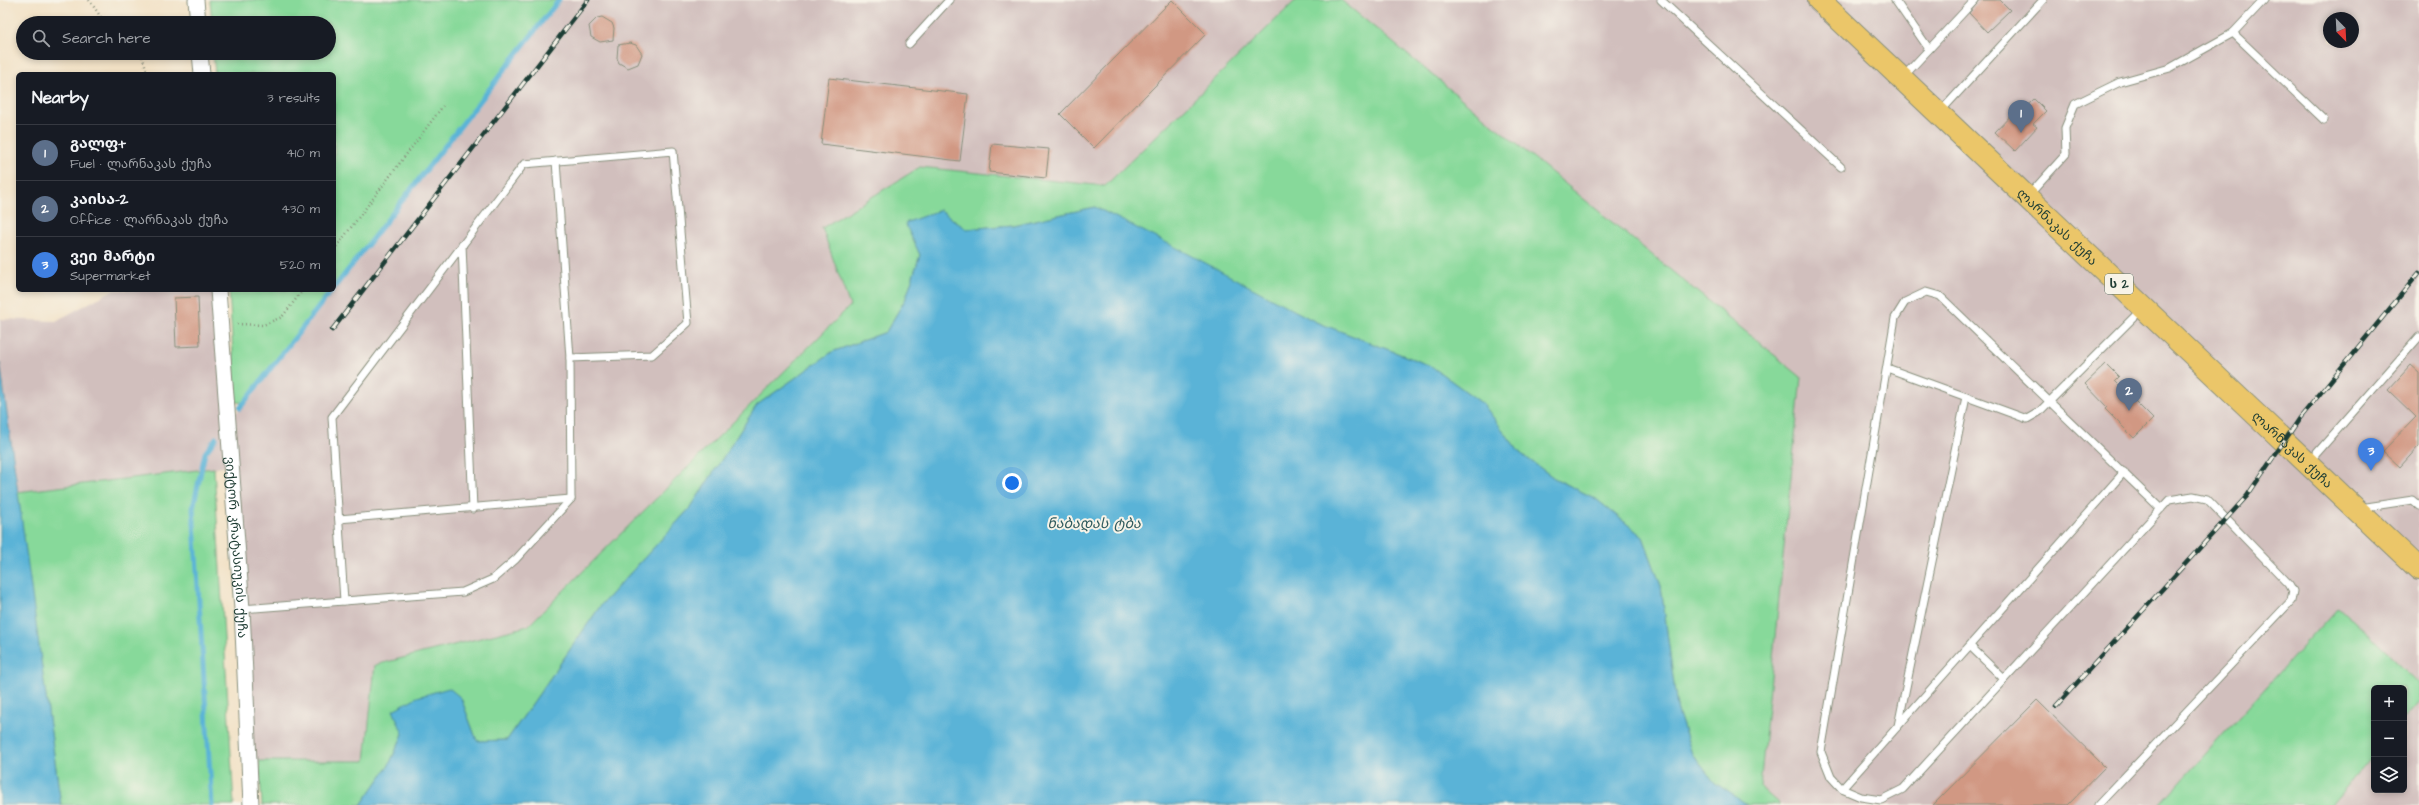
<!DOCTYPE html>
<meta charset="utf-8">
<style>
:root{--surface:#171b24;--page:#242831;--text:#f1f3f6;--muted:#9ea1a6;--line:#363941;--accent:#d690ce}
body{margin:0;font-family:"Architects Daughter","Noto Sans Georgian",sans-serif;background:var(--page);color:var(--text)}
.controls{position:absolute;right:12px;bottom:12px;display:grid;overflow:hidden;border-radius:6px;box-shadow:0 2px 6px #0003}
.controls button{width:36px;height:36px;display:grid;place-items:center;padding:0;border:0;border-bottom:1px solid var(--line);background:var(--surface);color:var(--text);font:20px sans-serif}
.compass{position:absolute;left:2323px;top:12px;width:36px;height:36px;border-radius:50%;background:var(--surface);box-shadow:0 2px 6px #0003;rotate:156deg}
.you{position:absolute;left:1012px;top:483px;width:14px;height:14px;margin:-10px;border:3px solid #fff;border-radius:50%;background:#1a73e8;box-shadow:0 0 0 6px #1a73e833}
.badge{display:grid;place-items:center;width:26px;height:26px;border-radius:50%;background:var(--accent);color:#fff;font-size:13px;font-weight:700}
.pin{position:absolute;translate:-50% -33px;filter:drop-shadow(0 1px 2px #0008)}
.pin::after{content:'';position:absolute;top:21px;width:14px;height:12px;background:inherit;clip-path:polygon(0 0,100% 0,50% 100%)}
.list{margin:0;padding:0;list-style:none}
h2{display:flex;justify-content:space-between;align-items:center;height:52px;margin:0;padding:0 16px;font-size:17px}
h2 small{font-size:13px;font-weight:400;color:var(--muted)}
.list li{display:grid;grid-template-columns:26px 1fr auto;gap:12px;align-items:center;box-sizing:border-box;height:56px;padding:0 16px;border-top:1px solid var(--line)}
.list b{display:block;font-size:15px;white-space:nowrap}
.list p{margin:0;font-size:13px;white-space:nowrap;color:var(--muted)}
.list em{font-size:13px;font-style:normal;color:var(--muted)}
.icon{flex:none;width:22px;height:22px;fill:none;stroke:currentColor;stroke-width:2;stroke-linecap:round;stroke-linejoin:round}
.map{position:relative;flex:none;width:2419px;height:805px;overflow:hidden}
.search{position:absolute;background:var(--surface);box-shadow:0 2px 6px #0003;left:16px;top:16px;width:320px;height:44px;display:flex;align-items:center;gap:10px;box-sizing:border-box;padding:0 14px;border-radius:22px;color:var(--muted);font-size:15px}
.panel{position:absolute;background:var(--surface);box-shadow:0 2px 6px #0003;left:16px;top:72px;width:320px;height:220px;border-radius:6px}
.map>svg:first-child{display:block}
.industrial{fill:#d1bfbd;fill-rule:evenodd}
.green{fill:#87d99a;stroke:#538b67}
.water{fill:#5ab3d7;stroke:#3c7886}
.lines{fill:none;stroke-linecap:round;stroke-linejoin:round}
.stream{stroke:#5ab3d7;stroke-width:5}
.building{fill:#d19883}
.lane-casing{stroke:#888f7c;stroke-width:9}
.street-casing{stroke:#888f7c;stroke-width:17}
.highway-casing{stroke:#888f7c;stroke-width:24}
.path{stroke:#888f7c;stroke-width:2.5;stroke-dasharray:1 3;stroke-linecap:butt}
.lane{stroke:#fff;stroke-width:7}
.street{stroke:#fff;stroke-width:15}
.highway{stroke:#ebc669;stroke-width:22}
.rail-casing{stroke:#1f3d34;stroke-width:4.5}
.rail{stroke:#f7f3e8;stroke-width:3;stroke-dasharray:9;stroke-linecap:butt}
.labels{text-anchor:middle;stroke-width:4;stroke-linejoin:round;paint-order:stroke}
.shield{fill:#f7f3e8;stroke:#60746a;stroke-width:1}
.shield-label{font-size:12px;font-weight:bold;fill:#1f3d34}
.street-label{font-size:13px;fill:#1f3d34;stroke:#f7f3e8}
.water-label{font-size:14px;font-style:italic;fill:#2e5a5d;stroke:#f7f3e8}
</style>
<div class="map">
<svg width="2419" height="805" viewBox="0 0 2419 805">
<rect width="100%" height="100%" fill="#f7f3e8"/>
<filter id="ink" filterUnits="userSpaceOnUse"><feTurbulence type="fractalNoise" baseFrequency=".025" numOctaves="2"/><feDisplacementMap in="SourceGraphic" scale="8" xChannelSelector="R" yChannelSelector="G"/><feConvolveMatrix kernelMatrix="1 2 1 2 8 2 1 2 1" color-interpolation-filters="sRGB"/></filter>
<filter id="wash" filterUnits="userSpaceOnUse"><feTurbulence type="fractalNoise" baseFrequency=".012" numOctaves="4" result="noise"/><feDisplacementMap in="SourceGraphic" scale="16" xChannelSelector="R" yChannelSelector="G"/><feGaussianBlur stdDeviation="0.9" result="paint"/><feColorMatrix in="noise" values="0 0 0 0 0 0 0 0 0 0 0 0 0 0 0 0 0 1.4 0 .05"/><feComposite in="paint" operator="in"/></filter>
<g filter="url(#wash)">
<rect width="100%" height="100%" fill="#f2e1c5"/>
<g class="industrial">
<polygon points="559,0 1296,0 1105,186 920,167 822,228 850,306 528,626 375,665 365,761 249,761 231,466 17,492 0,362 0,319 56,321 113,290 218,290 228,423"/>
<path d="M1341,0H2419V682L2339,607L2159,805H1780L1760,787L1801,377ZM2329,18H2353V42H2329Z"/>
<polygon points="2419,701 2419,805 2331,805 2374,754 2374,790 2404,790 2404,719"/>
</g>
<g class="green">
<polygon points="210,0 559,0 334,288 334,74 215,74 213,53 329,53 329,23 212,23"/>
<polygon points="1296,0 1341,0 1801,377 1760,787 1780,805 1748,805 1715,783 1692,754 1677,708 1661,586 1643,537 1596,499 1554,478 1520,453 1483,404 1431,366 1316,322 1095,207 1013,225 966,229 940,210 906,223 920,255 906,298 886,332 832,352 757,405 691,507 601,605 507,740 477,741 461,698 403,734 389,765 361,805 262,805 259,761 365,761 375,665 528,626 850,306 822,228 920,167 1105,186"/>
<polygon points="229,290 332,290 244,403 236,402"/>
<polygon points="214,468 234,805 61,805 17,492"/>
<polygon points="2339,607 2419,682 2419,701 2404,719 2404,688 2374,688 2374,754 2331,805 2159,805"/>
</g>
<g class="water">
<polygon points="1095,207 1183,251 1316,322 1431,366 1483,404 1520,453 1554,478 1596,499 1643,537 1661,586 1677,708 1692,754 1715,783 1748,805 361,805 389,765 403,734 393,710 417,697 449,688 461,698 477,741 507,740 601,605 691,507 757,405 832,352 886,332 906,298 920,255 905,223 940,210 966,229 1013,225"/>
<polygon points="0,362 61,805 0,805"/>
</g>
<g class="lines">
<g class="stream">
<polyline points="334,288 559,0"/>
<polyline points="240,408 332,290"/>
<polyline points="212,805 193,508 205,453 216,438"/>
</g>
</g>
<g id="blocks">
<g class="building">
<polygon points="1172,0 1206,34 1094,148 1060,114"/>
<polygon points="1980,0 2000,0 2010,10 1987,32 1969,13"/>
<polygon points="602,17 612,23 614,28 613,40 600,42 591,37 589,26 597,18"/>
<polygon points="630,43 636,45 642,54 638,64 628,68 619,63 617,58 618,45"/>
<polygon points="829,78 968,94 960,161 821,144"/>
<polygon points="2034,99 2046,111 2033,124 2037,127 2015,151 1995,132 2017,109 2021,112"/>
<polygon points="992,144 1049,149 1046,178 989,172"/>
<polygon points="198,297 200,346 176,347 174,298"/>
<polygon points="2106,364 2119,377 2115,381 2153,419 2134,438 2105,409 2107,407 2085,384"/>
<polygon points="2411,365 2419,372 2419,446 2400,467 2383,451 2416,417 2388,390"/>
<polygon points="2037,700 2105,767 2068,805 1933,805"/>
</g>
</g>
</g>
<g filter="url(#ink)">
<use href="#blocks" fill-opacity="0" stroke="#888f7c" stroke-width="1"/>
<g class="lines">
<g class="lane-casing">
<g id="lane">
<polyline points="1661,0 1841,167"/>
<polyline points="1895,0 1929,49"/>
<polyline points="2233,33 2324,120"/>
<polyline points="909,44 949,0"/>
<polyline points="1904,76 1975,0"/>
<polyline points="1941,111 2043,0"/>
<polyline points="2029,195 2066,154 2065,128 2075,104 2120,82 2170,68 2233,33 2264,0"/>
<polyline points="462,245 473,509"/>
<polyline points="1887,368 2027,419 2039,412 2142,309"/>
<polyline points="2309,462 2419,337"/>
<polyline points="2360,508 2413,500 2419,505"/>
<polyline points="339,519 571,499"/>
<polyline points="344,601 463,592 493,579 516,559 571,499 570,358 556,161"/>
<polyline points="242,609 344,601 332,417 524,164 673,151 688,323 652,355 570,358"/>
<polyline points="1970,646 2004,679"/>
<polyline points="1898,726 1966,397"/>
<polyline points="1842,789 2124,472"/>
<polyline points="2098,805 2291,601 2293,591 2289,584 2207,499 2193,496 2169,500 1903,789 1881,800 1861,797 1842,789 1831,777 1821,752 1895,318 1905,302 1926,292 1940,296 2161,509"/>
</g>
</g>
<g class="street-casing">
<g id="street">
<polyline points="196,0 198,23"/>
<polyline points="200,53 202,74"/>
<path id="s1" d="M218,290L242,609L251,805"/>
</g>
</g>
<g class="highway-casing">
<g id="highway">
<path id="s2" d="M1819,0L2419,569"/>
</g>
</g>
<g class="path">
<polyline points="89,0 103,20 109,23"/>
<polyline points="141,53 148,74"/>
<polyline points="334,250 443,106"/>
<polyline points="237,324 263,325 282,317 303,290"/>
</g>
<use href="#lane" class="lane"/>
<use href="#street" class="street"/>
<use href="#highway" class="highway"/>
<g class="rail-casing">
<g id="rail">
<polyline points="332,330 588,0"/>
<polyline points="2056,706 2247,496 2300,418 2419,273"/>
</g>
</g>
<use href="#rail" class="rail"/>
</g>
</g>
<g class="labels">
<rect class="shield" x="2105" y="274" width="28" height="20" rx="3"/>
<g class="shield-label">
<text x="2119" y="288">ს 2</text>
</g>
<g class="street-label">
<text dy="5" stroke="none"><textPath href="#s2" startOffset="329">ლარნაკას ქუჩა</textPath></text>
<text dy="5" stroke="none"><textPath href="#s2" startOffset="653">ლარნაკას ქუჩა</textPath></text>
<text dy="5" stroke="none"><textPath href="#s1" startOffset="258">ვიქტორ კრატასიუკის ქუჩა</textPath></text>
</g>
<g class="water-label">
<text x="1094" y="528">ნაბადას ტბა</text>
</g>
</g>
</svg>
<div class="controls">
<button>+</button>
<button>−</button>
<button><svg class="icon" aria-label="layers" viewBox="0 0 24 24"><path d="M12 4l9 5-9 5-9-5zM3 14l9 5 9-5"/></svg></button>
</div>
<svg class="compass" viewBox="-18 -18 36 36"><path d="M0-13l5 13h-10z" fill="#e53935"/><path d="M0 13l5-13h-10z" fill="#9ea1a6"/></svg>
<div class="you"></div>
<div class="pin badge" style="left:2021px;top:133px;background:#5c6f8a">1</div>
<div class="pin badge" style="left:2129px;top:411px;background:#5c6f8a">2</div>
<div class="pin badge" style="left:2371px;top:471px;background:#3f7fe0">3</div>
<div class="search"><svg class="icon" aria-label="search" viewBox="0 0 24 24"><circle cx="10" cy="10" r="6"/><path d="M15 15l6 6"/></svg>Search here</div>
<section class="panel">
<h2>Nearby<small>3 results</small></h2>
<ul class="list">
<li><span class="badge" style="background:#5c6f8a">1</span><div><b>გალფ+</b><p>Fuel · ლარნაკას ქუჩა</p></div><em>410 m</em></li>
<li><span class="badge" style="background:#5c6f8a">2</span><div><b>კაისა-2</b><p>Office · ლარნაკას ქუჩა</p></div><em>430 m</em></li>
<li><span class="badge" style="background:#3f7fe0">3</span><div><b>ვეი მარტი</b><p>Supermarket</p></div><em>520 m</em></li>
</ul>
</section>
</div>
